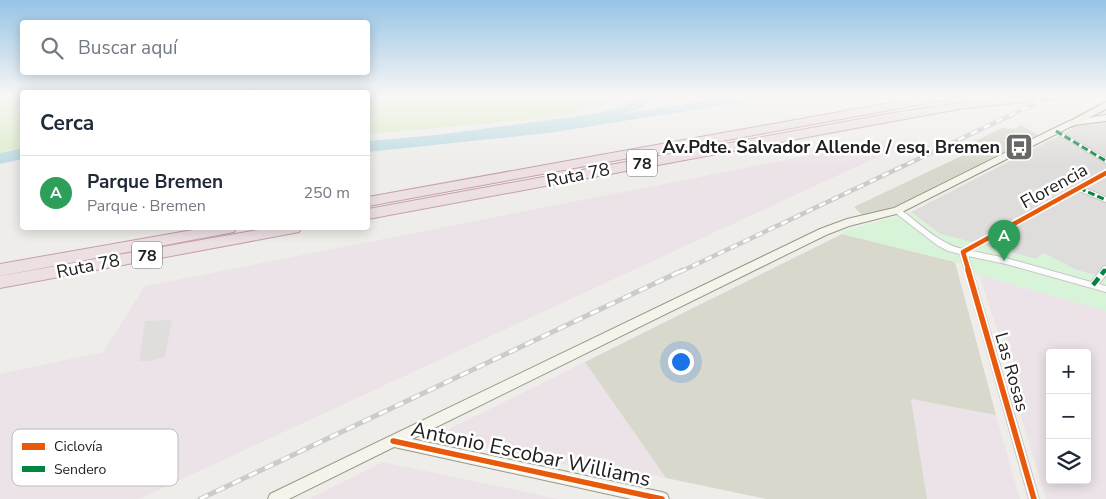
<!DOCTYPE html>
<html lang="es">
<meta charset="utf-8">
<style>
:root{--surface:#fff;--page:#f2f2f3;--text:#1f2937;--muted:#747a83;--line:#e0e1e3;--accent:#696867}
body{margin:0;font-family:"Nunito Sans",sans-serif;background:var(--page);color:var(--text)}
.controls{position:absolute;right:15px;bottom:15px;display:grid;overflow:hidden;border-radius:5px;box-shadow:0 2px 12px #0003}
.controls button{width:45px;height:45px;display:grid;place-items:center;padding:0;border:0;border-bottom:1px solid var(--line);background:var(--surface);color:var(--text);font:25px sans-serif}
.you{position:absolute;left:680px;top:361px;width:18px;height:18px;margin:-12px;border:4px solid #fff;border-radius:50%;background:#1a73e8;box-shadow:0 0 0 8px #1a73e833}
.badge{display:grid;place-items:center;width:32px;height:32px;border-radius:50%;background:var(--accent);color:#fff;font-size:16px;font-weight:700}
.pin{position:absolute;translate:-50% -41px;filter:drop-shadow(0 1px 2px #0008)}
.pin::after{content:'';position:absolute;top:26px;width:18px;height:15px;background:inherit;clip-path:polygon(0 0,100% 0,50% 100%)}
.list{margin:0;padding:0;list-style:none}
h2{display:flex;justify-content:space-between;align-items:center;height:65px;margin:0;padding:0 20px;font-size:21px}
h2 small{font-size:16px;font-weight:400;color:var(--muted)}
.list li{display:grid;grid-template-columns:32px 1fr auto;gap:15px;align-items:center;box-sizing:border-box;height:75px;padding:0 20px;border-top:1px solid var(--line)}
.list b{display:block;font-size:19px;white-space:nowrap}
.list p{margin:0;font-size:16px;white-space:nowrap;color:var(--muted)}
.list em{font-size:16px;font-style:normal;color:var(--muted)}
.icon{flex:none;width:28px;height:28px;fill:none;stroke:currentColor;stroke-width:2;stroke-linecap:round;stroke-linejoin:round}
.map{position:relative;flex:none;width:1106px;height:499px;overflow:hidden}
.search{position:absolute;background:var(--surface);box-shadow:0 2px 12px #0003;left:20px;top:20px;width:350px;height:55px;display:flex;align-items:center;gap:12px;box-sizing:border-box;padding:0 18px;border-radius:5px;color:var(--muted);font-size:19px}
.panel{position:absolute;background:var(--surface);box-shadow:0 2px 12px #0003;left:20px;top:90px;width:350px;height:140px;border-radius:5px}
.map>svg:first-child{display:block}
.residential{fill:#dedddb}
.industrial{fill:#ece3e8;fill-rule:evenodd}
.construction{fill:#d8d8cc}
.grass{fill:#dcecc9}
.park{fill:#d8f4d8}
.parking{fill:#dfdedd}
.water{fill:#bddbe2}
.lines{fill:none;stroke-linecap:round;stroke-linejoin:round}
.street-casing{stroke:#c8c7c6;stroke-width:2}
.secondary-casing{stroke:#989981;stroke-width:2}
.primary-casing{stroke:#a69b85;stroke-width:3}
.highway-casing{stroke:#c5a1ac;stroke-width:2}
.street{fill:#fdfcfc;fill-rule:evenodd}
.secondary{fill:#f4f4ed;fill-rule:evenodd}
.primary{fill:#f2ece6;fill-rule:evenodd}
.highway{fill:#ece0e2;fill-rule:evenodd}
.rail-far1-casing{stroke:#cbcbcb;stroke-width:4.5}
.rail-casing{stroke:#cbcbcb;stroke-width:5}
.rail-far1{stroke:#fff;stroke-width:2.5;stroke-dasharray:7;stroke-linecap:butt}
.rail{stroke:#fff;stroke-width:3;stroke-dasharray:9;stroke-linecap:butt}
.quiet-far1{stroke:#00873e;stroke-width:3;stroke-dasharray:7 3;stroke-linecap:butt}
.quiet{stroke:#00873e;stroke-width:4.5;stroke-dasharray:9 4.5;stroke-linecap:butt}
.cycleway-far1-casing{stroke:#fff;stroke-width:8}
.cycleway-casing{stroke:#fff;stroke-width:9}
.cycleway-far1{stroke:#e8590c;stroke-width:4.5}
.cycleway{stroke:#e8590c;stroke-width:5.5}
.labels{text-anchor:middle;stroke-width:5;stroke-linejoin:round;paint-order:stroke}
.shield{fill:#fff;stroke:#646464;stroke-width:1}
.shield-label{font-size:16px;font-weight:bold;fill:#212121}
.poi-label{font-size:18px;font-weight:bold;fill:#212121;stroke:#fff;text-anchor:end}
.street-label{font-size:18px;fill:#212121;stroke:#fff}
.near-street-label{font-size:21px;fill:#212121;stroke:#fff}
.key{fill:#fff;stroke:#bcbcbc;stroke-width:1}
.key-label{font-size:14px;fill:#212121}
</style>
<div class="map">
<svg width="1106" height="499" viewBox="0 0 1106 499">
<rect width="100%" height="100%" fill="#efedea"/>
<polygon class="residential" points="1106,122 1106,278 1076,270 1044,253 1036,259 940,234 911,212 1078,126"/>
<g class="industrial">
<polygon points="892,139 899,147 139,499 0,499 0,374 103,352 145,286"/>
<path d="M979,275L1106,311V499H1046L1011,384L1021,385L1007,339L1000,338ZM1050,353H1087V480H1050Z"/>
<polygon points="585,362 666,478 614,467 587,469 450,440 449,429"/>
<polygon points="911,399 996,415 1020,499 927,499"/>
<polygon points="383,462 559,499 309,499"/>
</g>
<g class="construction">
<polygon points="1021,125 1038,135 889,209 862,215 854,207 974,150 975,141 1002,128 1015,129"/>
<polygon points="842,234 955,262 996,415 911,399 927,499 767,499 666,478 585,362"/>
</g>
<g class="grass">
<polygon points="0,96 22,96 22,147 0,152"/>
<polygon points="368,96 632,96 561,117 368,134"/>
</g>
<polygon class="park" points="911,212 940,234 1036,259 1044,253 1076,270 1106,278 1106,311 966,271 964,264 842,234 841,232"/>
<polygon class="parking" points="172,320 165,357 150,361 139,361 145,321"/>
<g class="water">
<polygon points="652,96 660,96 644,105 645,107 621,114 732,96 781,96 548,133 368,152 368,141 436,135 580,116 601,112"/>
<polygon points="22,148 22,159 0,164 0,153"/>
</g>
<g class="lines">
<g class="street-casing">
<g id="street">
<polygon points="1056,129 1106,158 1106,163 1054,132 1054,130"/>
<path d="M1104,171H1106V176L1085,188L1106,197V202L1079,191L972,251L1006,258L1091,282L1103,267L1106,266V275L1099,284L1106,286V292L1006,264L968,256L1039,499H1029L960,254L948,251L937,245L893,211L897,208L900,209C919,223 939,244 963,249Z"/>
</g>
</g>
<g class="secondary-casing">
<polygon id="secondary" points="1106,115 1106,121 1074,125 900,213 849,226 826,235 412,439 662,492 667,494 669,499 631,499 394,447 289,499 268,499 270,494 820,229 847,219 894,208 1069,121"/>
</g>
<g class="primary-casing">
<polygon id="primary" points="1106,102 1106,109 1075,125 1072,126 1067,123"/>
</g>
<g class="highway-casing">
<g id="highway">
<polygon points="928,96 955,96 950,99 368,206 368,197"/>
<polygon points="1019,96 1060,96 1055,99 965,108 899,120 368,219 368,209 899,112 965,102"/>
<polygon points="204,228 236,228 234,232 229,233 0,276 0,264"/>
<polygon points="269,228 301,228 299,232 294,233 0,288 0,276"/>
</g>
</g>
<use href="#street" class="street"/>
<use href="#secondary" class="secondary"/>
<use href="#primary" class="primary"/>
<use href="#highway" class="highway"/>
<g class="rail-far1-casing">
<polyline id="rail-far1" points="680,272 1051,96"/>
</g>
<g class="rail-casing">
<polyline id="rail" points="200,499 683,270"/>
</g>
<use href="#rail-far1" class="rail-far1"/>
<use href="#rail" class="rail"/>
<g class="quiet-far1">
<polyline points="1056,131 1106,161"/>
<polyline points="1079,188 1106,200"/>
<polyline points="1104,272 1106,269"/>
</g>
<polyline class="quiet" points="1093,285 1105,270"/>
<g class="cycleway-far1-casing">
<polyline id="cycleway-far1" points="969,272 963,252 1106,173"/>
</g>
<g class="cycleway-casing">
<g id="cycleway">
<polyline points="968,270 1034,499"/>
<polyline points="393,441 662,499"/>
</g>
</g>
<use href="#cycleway-far1" class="cycleway-far1"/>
<use href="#cycleway" class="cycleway"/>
</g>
<linearGradient id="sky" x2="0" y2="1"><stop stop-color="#97c4e6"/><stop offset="0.58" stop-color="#f8f7f6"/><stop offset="1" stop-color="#f8f7f6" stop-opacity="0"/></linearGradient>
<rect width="1106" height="166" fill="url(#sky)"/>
<defs>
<g id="bus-square" transform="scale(1.4375)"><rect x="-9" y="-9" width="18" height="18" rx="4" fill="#696867" stroke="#fff"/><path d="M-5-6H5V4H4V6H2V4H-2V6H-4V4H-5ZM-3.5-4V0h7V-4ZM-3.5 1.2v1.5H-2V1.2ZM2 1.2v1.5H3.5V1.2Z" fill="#fff"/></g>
</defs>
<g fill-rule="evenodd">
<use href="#bus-square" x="1019" y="147"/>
</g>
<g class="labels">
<g class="shield">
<rect x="627" y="149.5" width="30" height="27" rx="4"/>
<rect x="132" y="241.5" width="30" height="27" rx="4"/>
</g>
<g class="shield-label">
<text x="642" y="169">78</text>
<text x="147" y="261">78</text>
</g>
<g class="poi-label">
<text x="1000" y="153">Av.Pdte. Salvador Allende / esq. Bremen</text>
</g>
<g class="street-label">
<text transform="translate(578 175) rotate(-11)" y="6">Ruta 78</text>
<text transform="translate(1054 186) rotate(-29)" y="6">Florencia</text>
<text transform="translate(88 266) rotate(-11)" y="6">Ruta 78</text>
<text transform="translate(1012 372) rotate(74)" y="6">Las Rosas</text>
</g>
<g class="near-street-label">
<text transform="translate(531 454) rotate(12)" y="7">Antonio Escobar Williams</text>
</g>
</g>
<rect x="12" y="429" width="166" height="57" rx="8" class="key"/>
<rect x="22" y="443" width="23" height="7" fill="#e8590c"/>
<rect x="22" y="466" width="23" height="6" fill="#00873e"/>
<g class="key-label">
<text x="54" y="451">Ciclovía</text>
<text x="54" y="474">Sendero</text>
</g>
</svg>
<div class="controls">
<button>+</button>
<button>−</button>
<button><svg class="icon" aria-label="layers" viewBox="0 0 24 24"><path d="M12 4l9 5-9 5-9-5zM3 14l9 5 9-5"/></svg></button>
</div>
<div class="you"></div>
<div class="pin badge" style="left:1004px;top:261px;background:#2e9e5b">A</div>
<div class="search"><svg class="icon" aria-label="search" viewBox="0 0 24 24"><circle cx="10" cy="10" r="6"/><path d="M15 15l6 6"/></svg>Buscar aquí</div>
<section class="panel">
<h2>Cerca<small></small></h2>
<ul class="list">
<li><span class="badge" style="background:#2e9e5b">A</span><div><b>Parque Bremen</b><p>Parque · Bremen</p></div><em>250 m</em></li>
</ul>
</section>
</div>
